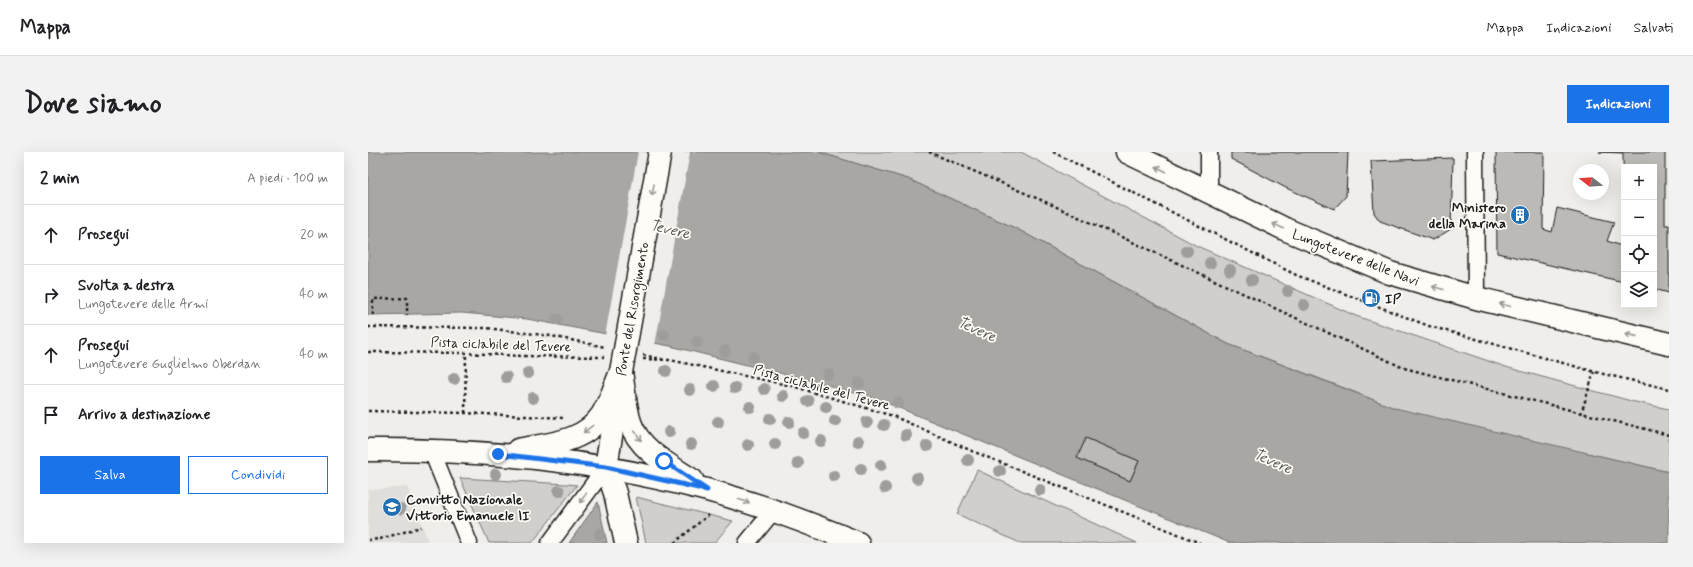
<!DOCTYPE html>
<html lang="it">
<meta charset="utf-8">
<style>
:root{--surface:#fff;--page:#f2f2f2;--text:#202124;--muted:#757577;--line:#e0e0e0;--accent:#1a73e8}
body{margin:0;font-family:Mynerve,sans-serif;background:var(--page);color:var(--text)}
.controls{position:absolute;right:12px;top:12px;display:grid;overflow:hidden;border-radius:0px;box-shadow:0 4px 16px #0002}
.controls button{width:36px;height:36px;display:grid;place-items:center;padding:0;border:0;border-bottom:1px solid var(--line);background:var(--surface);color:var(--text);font:20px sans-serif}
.compass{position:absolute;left:1205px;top:12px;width:36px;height:36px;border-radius:50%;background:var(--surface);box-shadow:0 4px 16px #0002;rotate:287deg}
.stop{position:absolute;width:12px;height:12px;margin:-9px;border:3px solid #1a73e8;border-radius:50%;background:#fff}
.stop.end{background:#1a73e8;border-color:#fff;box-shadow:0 1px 4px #0008}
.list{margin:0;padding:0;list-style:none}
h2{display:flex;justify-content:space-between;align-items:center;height:52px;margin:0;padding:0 16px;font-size:17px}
h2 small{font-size:13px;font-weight:400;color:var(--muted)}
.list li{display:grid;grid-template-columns:26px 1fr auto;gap:12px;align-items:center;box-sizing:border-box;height:60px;padding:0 16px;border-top:1px solid var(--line)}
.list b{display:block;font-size:15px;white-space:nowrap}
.list p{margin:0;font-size:13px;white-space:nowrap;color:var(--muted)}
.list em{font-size:13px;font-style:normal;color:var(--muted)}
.actions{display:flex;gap:8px;padding:12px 16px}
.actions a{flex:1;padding:9px 0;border:1px solid var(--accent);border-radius:0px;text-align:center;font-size:14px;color:var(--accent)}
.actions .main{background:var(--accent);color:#fff}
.icon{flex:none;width:22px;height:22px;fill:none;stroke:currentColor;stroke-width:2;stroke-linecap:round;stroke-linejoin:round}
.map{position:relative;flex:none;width:1301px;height:391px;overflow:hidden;border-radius:0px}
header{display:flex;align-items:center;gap:24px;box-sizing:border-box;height:56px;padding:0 20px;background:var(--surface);border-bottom:1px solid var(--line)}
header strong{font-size:19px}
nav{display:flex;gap:22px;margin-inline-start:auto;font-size:14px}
.intro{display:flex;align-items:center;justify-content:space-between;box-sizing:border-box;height:96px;padding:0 24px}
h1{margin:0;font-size:28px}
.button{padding:10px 18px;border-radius:0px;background:var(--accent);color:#fff;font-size:14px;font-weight:700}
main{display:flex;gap:24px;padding:0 24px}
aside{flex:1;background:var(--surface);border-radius:0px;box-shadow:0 4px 16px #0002}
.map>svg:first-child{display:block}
.built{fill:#e0deda}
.green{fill:#d0cfcc;stroke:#767674}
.water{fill:#a8a7a3;stroke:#706f6d}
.pier{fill:#f0eeea}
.building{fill:#bbbab6;stroke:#1c1c1c}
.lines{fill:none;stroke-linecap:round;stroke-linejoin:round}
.street-casing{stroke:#1c1c1c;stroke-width:19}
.secondary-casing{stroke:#1c1c1c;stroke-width:25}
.primary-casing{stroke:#1c1c1c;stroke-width:25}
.path{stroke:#1c1c1c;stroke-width:2.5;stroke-dasharray:3 3;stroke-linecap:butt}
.street{stroke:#fdfcf7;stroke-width:16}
.secondary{stroke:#fdfcf7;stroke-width:22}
.primary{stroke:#fdfcf7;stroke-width:22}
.primary-bridge-casing{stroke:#1c1c1c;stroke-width:25;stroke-linecap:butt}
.primary-bridge{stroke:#fdfcf7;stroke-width:22}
.tree{fill:#9e9d9b}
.oneway{stroke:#989794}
.route{stroke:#1a73e8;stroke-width:5}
.labels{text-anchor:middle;stroke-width:3.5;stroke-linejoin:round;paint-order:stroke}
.poi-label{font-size:14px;font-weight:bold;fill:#1c1c1c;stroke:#fdfcf7;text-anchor:start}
.street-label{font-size:14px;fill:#1c1c1c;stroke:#fdfcf7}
.water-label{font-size:15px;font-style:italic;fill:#5b5b59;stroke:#fdfcf7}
</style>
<header>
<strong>Mappa</strong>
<nav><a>Mappa</a><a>Indicazioni</a><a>Salvati</a></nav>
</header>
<div class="intro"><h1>Dove siamo</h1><a class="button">Indicazioni</a></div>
<main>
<aside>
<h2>2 min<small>A piedi · 100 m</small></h2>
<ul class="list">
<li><svg class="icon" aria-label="ahead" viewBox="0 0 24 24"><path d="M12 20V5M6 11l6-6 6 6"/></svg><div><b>Prosegui</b></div><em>20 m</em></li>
<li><svg class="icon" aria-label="right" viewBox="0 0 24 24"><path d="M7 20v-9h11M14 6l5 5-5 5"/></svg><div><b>Svolta a destra</b><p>Lungotevere delle Armi</p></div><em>40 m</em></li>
<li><svg class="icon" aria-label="ahead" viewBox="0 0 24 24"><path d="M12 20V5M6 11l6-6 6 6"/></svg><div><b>Prosegui</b><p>Lungotevere Guglielmo Oberdan</p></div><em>40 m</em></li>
<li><svg class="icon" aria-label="arrive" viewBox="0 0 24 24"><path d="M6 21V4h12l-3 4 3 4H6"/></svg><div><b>Arrivo a destinazione</b></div></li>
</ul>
<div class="actions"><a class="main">Salva</a><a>Condividi</a></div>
</aside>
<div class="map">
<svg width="1301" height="391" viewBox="0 0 1301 391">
<rect width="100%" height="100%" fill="#f0eeea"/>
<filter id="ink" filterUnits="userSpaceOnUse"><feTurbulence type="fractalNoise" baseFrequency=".025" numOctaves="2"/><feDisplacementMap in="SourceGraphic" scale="8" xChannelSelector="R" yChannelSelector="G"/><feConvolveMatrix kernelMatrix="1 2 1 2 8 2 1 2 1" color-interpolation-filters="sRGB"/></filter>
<g filter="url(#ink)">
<polygon class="built" points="39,335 61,391 0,391 0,338"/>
<g class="green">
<polygon points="450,0 653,0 829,94 988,164 1141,216 1267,250 1301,257 1301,320 1219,301 1209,331 979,237 860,192 649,77 540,27"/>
<polygon points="609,318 769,391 652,391 589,362"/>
<polygon points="92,326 199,332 209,333 164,391 121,391"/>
<polygon points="268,345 365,369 346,391 278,391"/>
</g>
<g class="water">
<polygon points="0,0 450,0 540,27 649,77 860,192 1027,256 1301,320 1301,391 862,391 514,249 452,231 302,194 159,167 94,161 0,163"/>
<polygon points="230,350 239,391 201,391"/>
</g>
<polygon class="pier" points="270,0 322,0 287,193 237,184"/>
<g class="building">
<polygon points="863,0 980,0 978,44 966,57 918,36 863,7"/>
<polygon points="1128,0 1176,0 1175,77 1184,80 1189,56 1246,70 1239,89 1256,95 1256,130 1129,101"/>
<polygon points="1231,0 1297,0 1297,73 1301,73 1301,141 1286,137 1286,15 1256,15 1256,74 1255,1"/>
<polygon points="1085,6 1083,77 1065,88 1012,69 1006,61 1003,9"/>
<polygon points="718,286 771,309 762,329 709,306"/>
</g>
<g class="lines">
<g class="street-casing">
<g id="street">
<polyline points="1107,0 1108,146"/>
<polyline points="841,41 841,0"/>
<polyline points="63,297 101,391"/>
<polyline points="182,391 238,315"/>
<polyline points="379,391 405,359"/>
</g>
</g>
<g class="secondary-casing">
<polyline id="secondary" points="251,235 238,315 247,341 258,391"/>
</g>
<g class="primary-casing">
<g id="primary">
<polyline points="759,0 919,78 1022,121 1108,146 1301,192"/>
<path d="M253,220C256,237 257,254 262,270C271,298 301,313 324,328"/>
<path d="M0,298C114,297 228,308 339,338C391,352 441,371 490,391"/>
<path d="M150,298C179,292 216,291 234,263C242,250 247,234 253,220"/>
</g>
</g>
<g class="path">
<polyline points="561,0 680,51 1036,216 1301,283"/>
<polyline points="685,0 928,123 1061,174 1231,221 1301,237"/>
<polyline points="5,163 5,147 39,146 39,163"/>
<polyline points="0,175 118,176 183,184 237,195"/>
<polyline points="0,200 98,201 154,204 236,205"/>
<polyline points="275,203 294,207"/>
<polyline points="275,207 302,208 424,234 525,264 604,299 832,391"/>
<polyline points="0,259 97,261 197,266"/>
<polyline points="97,261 98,201"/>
<polyline points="1213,262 1226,220"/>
<polyline points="0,388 12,387 53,375"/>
<polyline points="306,391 343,361"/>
</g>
<use href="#street" class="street"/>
<use href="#secondary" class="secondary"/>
<use href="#primary" class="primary"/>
<g class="primary-bridge-casing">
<polyline id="primary-bridge" points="253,220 292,0"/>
</g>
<use href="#primary-bridge" class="primary-bridge"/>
</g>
<g class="tree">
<circle cx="819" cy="99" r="6"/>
<circle cx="842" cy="111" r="6"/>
<circle cx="862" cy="118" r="6"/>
<circle cx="884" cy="128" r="6"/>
<circle cx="920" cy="139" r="6"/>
<circle cx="936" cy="153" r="6"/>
<circle cx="189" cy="167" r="6"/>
<circle cx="296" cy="183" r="6"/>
<circle cx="329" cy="190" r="6"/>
<circle cx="357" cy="199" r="6"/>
<circle cx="385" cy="205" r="6"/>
<circle cx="298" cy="219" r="6"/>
<circle cx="160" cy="221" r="6"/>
<circle cx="460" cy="222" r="6"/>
<circle cx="138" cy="225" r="6"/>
<circle cx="86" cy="227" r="6"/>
<circle cx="491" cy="231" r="6"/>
<circle cx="346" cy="234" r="6"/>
<circle cx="367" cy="236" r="6"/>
<circle cx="396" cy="237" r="6"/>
<circle cx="322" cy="238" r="6"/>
<circle cx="415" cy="244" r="6"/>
<circle cx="165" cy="246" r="6"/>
<circle cx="440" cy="249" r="6"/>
<circle cx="530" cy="251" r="6"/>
<circle cx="382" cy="255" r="6"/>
<circle cx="458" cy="255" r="6"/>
<circle cx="402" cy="267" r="6"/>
<circle cx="467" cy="269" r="6"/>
<circle cx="350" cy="270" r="6"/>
<circle cx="421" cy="270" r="6"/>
<circle cx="499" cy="270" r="6"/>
<circle cx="516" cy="273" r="6"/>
<circle cx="301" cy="280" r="6"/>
<circle cx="435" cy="281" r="6"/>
<circle cx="538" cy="283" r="6"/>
<circle cx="453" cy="289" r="6"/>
<circle cx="490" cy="289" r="6"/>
<circle cx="323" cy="292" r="6"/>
<circle cx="407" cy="292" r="6"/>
<circle cx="380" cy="293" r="6"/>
<circle cx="559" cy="294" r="6"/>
<circle cx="600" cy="308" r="6"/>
<circle cx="430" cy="311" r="6"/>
<circle cx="513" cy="313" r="6"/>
<circle cx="493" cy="317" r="6"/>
<circle cx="632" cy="319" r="6"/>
<circle cx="128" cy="322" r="6"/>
<circle cx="466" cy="324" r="6"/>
<circle cx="549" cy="326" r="6"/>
<circle cx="517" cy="336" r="6"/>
<circle cx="672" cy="338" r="6"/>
<circle cx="191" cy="339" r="6"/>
<circle cx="32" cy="357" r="6"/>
<circle cx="232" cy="382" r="6"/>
</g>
<defs><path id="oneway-shaft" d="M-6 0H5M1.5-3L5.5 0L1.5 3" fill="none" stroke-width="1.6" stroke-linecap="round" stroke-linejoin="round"/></defs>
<g class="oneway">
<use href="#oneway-shaft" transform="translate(793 17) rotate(-153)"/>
<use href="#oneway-shaft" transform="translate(285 38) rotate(100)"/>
<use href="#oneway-shaft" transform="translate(910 74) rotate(-155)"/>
<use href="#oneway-shaft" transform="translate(1070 136) rotate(-165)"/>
<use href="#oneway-shaft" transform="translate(1137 153) rotate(-166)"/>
<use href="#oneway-shaft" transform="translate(1263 183) rotate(-167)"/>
<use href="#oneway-shaft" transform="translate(220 277) rotate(142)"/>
<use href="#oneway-shaft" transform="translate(270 284) rotate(56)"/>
<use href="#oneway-shaft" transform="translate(215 346) rotate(126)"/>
<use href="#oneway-shaft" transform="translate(376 349) rotate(18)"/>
</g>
</g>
<g class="lines" filter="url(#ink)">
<polyline class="route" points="130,302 238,315 339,338 296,309"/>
</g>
<defs>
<g id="building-disc" transform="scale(1)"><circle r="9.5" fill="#1f6fb2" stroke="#fdfcf7"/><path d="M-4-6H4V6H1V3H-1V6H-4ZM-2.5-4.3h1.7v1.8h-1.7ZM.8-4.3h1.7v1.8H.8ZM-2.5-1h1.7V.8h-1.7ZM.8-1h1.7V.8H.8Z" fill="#fff"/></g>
<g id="fuel-disc" transform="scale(1)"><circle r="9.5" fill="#1f6fb2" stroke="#fdfcf7"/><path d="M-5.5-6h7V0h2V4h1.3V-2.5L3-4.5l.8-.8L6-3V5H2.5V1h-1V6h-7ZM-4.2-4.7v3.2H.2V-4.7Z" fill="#fff"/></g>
<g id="school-disc" transform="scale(1)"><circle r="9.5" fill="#1f6fb2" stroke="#fdfcf7"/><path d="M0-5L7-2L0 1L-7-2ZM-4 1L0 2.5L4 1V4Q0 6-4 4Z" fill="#fff"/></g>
</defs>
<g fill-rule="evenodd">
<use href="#building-disc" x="1152" y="63"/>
<use href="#fuel-disc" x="1003" y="146"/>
<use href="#school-disc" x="24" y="355"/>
</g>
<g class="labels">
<g class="poi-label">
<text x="1138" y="60" text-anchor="end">Ministero<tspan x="1138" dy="16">della Marina</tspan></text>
<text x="1017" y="151">IP</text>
<text x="38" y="352">Convitto Nazionale<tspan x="38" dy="16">Vittorio Emanuele II</tspan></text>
</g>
<g class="street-label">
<text transform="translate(988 105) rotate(21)" y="5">Lungotevere delle Navi</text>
<text transform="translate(264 157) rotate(-80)" y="5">Ponte del Risorgimento</text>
<text transform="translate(133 192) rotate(2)" y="5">Pista ciclabile del Tevere</text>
<text transform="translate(454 235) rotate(15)" y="5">Pista ciclabile del Tevere</text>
</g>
<g class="water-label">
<text transform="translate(302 77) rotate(14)" y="5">Tevere</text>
<text transform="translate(609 177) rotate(24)" y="5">Tevere</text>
<text transform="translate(905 309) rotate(24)" y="5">Tevere</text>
</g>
</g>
</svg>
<div class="controls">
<button>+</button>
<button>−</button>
<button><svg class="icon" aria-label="locate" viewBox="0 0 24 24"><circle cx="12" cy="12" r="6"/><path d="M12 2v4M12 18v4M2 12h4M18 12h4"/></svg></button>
<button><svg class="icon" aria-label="layers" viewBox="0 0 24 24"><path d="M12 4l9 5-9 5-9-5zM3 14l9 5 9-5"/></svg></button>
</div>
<svg class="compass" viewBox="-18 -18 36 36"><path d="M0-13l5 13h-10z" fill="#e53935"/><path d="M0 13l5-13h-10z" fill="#757577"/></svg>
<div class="stop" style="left:296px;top:309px"></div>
<div class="stop end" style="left:130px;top:302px"></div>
</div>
</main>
